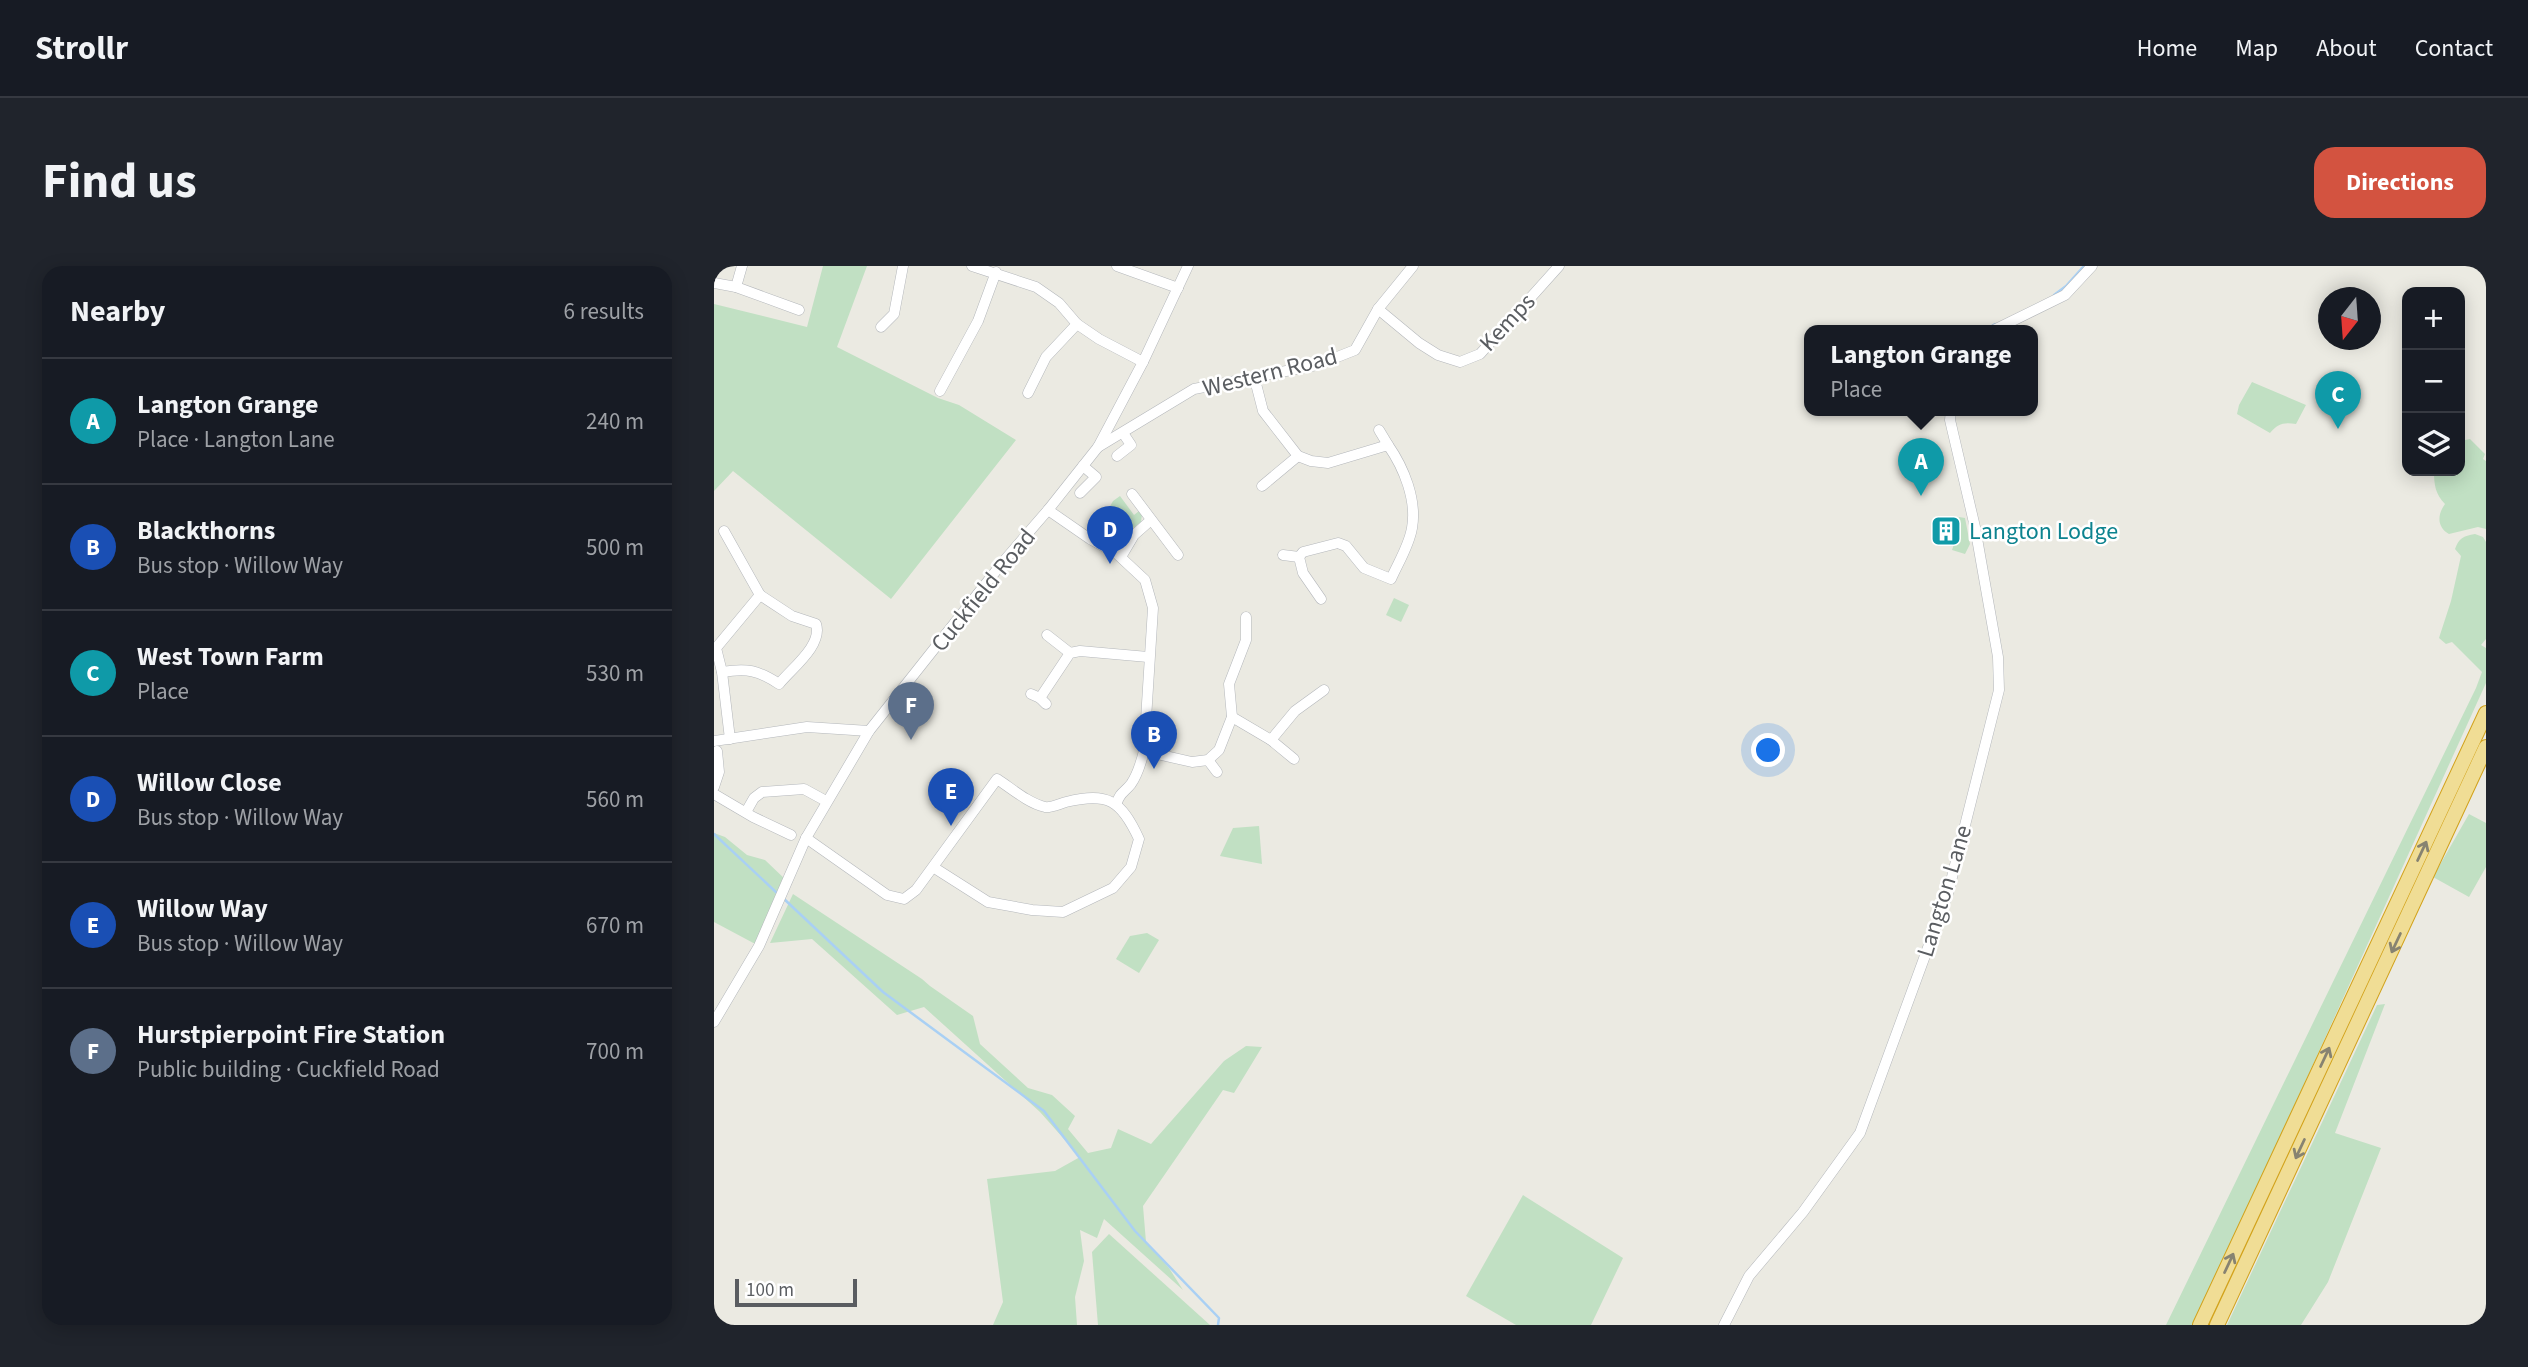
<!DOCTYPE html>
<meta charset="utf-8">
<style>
:root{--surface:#171b24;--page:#20242c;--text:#f1f3f6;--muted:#9ea1a6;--line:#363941;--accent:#d35340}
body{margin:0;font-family:"Source Sans 3",sans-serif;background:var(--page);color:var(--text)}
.controls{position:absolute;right:21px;top:21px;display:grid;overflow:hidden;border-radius:14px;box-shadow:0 4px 18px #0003}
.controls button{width:63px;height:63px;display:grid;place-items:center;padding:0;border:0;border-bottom:2px solid var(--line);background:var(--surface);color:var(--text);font:35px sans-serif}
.compass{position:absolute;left:1604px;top:21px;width:63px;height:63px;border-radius:50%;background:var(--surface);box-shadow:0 4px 18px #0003;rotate:197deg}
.scale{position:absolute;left:21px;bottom:18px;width:122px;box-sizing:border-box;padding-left:7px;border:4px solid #5a5d61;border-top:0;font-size:19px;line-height:24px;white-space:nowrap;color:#5a5d61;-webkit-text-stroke:5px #fff;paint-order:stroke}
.you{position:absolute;left:1055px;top:485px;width:24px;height:24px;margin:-18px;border:5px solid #fff;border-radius:50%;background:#1a73e8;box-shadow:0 0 0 10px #1a73e833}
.badge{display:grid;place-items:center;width:46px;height:46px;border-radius:50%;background:var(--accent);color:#fff;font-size:23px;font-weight:700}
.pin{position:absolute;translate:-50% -58px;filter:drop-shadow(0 2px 4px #0008)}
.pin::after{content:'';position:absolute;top:37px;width:24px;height:21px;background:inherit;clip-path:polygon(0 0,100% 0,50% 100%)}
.popup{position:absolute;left:1090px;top:59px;width:234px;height:91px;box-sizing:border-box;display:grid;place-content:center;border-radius:14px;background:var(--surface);filter:drop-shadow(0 2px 5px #0005);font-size:23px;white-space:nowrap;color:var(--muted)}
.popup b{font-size:26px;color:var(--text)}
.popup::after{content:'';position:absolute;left:50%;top:100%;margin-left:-14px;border:14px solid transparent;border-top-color:var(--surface)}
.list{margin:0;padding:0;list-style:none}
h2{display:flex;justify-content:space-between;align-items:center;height:91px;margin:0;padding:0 28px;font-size:30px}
h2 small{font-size:23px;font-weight:400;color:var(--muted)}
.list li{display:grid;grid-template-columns:46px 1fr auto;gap:21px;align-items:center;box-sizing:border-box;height:126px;padding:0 28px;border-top:2px solid var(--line)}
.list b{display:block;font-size:26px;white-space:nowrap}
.list p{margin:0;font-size:23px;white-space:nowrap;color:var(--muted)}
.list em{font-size:23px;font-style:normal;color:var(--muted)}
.icon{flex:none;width:38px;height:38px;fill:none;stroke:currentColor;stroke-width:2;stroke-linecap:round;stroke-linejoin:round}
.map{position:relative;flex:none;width:1772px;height:1059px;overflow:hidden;border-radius:21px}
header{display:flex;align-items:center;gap:42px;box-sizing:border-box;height:98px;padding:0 35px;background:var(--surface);border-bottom:2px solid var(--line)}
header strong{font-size:33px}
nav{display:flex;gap:38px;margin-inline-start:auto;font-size:24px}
.intro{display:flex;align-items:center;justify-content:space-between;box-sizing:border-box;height:168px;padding:0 42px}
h1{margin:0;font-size:49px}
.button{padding:18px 32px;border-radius:21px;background:var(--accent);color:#fff;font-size:24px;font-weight:700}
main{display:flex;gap:42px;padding:0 42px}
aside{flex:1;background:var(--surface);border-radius:21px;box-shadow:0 4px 18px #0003}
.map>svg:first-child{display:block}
.green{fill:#c1e0c3}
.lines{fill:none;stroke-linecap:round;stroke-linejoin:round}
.stream{stroke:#a9d0f4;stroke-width:2.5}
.minor-casing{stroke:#b4b7bb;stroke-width:11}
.highway-casing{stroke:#d2a21b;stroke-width:16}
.minor{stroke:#fff;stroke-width:10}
.highway{stroke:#f0dd95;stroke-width:14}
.oneway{stroke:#878371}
.labels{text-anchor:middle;stroke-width:5;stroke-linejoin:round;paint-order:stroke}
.street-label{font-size:24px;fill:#5a5d61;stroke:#fff}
.culture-label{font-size:24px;fill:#0d838f;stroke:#fff;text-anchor:start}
</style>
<header>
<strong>Strollr</strong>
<nav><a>Home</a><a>Map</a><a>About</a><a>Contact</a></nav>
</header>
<div class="intro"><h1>Find us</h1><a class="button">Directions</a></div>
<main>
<aside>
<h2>Nearby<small>6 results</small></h2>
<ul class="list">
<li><span class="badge" style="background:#0f9aa8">A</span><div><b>Langton Grange</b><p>Place · Langton Lane</p></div><em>240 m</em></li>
<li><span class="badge" style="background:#1a4fb4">B</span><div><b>Blackthorns</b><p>Bus stop · Willow Way</p></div><em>500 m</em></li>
<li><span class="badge" style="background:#0f9aa8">C</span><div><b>West Town Farm</b><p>Place</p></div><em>530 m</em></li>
<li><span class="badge" style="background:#1a4fb4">D</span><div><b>Willow Close</b><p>Bus stop · Willow Way</p></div><em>560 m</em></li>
<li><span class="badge" style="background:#1a4fb4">E</span><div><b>Willow Way</b><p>Bus stop · Willow Way</p></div><em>670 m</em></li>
<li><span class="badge" style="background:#5c6f8a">F</span><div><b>Hurstpierpoint Fire Station</b><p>Public building · Cuckfield Road</p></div><em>700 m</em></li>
</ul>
</aside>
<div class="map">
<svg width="1772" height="1059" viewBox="0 0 1772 1059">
<rect width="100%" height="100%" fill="#ebeae2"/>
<g class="green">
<polygon points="109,0 153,0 123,81 224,132 245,139 302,174 177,333 19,205 0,225 0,38 93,61"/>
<path d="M1538,116L1592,139L1582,158C1569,156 1564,158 1556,167L1523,148L1525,139Z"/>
<path d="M1756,173L1771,188L1769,193L1772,195V263L1764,261L1735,268C1723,261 1723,249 1731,238C1721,228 1720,218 1720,205H1746V175Z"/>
<polygon points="406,230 420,249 425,245 428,248 427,256 419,262 394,244 399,235"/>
<polygon points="1245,251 1251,252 1256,278 1251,288 1238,284 1242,272 1239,270"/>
<path d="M1761,268L1769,271L1772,276V373L1767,379L1772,382V417L1481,1059H1452L1762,422L1768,406L1738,376L1732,378L1725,372L1737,335L1747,290L1741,283C1745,272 1749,270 1761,268Z"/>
<polygon points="680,332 695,339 687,356 672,349"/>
<polygon points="1755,548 1772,557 1772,601 1755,631 1719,611"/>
<polygon points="545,560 548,598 506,590 519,562"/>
<polygon points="0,567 11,571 33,589 51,594 73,615 45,680 0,656"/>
<polygon points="79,628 208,713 216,720 259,750 266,778 314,822 338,829 361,850 354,863 374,887 397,882 404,863 437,878 510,795 532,780 548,781 520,827 509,824 429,940 432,976 455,1002 469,1024 390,953 383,972 366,964 370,995 361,1031 363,1059 279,1059 289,1036 273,913 341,905 366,891 326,846 210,741 183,749 98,673 56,677"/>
<polygon points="433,667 445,674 425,707 402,693 416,670"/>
<polygon points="1671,738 1621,867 1667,882 1614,1016 1587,1059 1513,1059 1663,739"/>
<polygon points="809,929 909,992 877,1059 802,1059 752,1030"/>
<polygon points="395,968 496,1059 384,1059 378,986"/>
</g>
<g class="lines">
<g class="stream">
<polyline points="1340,29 1352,20 1370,0"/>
<polyline points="1271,64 1281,58"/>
<polyline points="0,568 64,628"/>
<polyline points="69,632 169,726 330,845 421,965 505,1052 504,1059"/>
</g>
<g class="minor-casing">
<g id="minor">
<polyline points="258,0 322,21 345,37 363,58 385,73 429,96"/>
<polyline points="403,0 464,22"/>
<polyline points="0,17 22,21 85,44"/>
<polyline points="22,21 28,0"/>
<polyline points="664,43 705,77 724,89 746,96 766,88 845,0"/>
<polyline points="167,61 180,48 189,0"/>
<polyline points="1280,64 1351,29 1378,0"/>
<path d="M540,110L549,145L584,190L597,195L614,197L674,179C690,202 703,234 698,262C695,280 684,297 677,313L650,302L632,280L624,277L589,286L585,291L589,307L607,333"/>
<polyline points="226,125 264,55 282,6"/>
<polyline points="314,127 332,91 363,58"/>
<polyline points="665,164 674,179"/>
<polyline points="384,181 480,123 603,99 641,84 664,43 699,0"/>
<polyline points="403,190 417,179 409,167"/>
<polyline points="548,220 584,190"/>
<polyline points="366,227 382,211 369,200"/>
<polyline points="418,228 464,289"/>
<path d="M334,244L376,273L402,287L431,314L439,342L430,485C427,497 424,508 417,518C411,526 405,527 403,537"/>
<polyline points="10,265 46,329 2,382 8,406 16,473"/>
<polyline points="569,289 585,291"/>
<polyline points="407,291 420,269 437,254"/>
<polyline points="333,369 356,387"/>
<path d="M8,406C33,402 44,404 65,418C78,402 109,379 102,358L78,350L46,329"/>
<polyline points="317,428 326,432 332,438"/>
<polyline points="326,432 356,387 366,385 434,391"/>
<polyline points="518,451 557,474 580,493"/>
<polyline points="557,474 581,445 610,424"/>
<polyline points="0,475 93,461 155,465"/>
<polyline points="430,485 478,496 494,494 505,484 518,451 515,418 532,374 532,351"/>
<polyline points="494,494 503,506"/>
<polyline points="0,521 5,506 3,485"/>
<polyline points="0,528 39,551 77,569"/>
<polyline points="32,546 40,532 48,526 90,523 112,535"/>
<path d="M92,572L173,629L190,633L202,624L283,513C297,522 314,537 331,541C337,542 345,538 352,536C394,526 407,534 425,573L417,601L399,622L349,646L318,644L274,636L219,601"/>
<polyline points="0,756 45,680 92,572 155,465 289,296 334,244 384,181 429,96 474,0"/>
<polyline points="1010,1059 1035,1010 1089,946 1146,867 1234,627 1285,424 1284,391 1261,261 1236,154 1237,144"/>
</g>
</g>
<g class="highway-casing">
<g id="highway">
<polyline points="1486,1059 1772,447"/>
<polyline points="1503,1059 1772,481"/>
</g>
</g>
<use href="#minor" class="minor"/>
<use href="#highway" class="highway"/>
</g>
<defs><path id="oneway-shaft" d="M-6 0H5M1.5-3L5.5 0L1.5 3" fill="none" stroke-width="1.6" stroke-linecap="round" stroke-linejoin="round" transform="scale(1.75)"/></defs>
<g class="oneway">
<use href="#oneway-shaft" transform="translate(1708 585) rotate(-65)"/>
<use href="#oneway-shaft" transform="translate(1682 677) rotate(115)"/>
<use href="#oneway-shaft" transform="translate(1611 791) rotate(-65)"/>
<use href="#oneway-shaft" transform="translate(1586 883) rotate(115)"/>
<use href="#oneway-shaft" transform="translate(1515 997) rotate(-65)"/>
</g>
<defs>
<g id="building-square" transform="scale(1.575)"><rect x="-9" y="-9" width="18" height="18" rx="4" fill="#0f9aa8" stroke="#fff"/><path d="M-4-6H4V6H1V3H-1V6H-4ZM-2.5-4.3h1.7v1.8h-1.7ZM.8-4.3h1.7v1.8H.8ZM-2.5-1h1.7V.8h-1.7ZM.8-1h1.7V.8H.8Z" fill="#fff"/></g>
</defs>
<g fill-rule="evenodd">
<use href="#building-square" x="1232" y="265"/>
</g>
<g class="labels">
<g class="street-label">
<text transform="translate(793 56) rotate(-47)" y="8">Kemps</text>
<text transform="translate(556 106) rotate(-14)" y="8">Western Road</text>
<text transform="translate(269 324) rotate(-51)" y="8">Cuckfield Road</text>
<text transform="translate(1230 625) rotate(-73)" y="8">Langton Lane</text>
</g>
<g class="culture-label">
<text x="1255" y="273">Langton Lodge</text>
</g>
</g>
</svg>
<div class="controls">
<button>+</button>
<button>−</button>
<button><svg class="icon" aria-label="layers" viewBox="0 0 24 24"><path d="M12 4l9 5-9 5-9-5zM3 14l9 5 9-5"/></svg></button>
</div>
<svg class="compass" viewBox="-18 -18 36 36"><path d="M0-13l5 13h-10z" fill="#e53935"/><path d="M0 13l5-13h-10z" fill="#9ea1a6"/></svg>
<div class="scale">100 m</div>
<div class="you"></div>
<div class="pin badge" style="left:1207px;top:230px;background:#0f9aa8">A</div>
<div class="popup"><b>Langton Grange</b>Place</div>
<div class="pin badge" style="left:440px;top:503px;background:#1a4fb4">B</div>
<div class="pin badge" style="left:1624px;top:163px;background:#0f9aa8">C</div>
<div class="pin badge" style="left:396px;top:298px;background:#1a4fb4">D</div>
<div class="pin badge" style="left:237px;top:560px;background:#1a4fb4">E</div>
<div class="pin badge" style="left:197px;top:474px;background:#5c6f8a">F</div>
</div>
</main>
